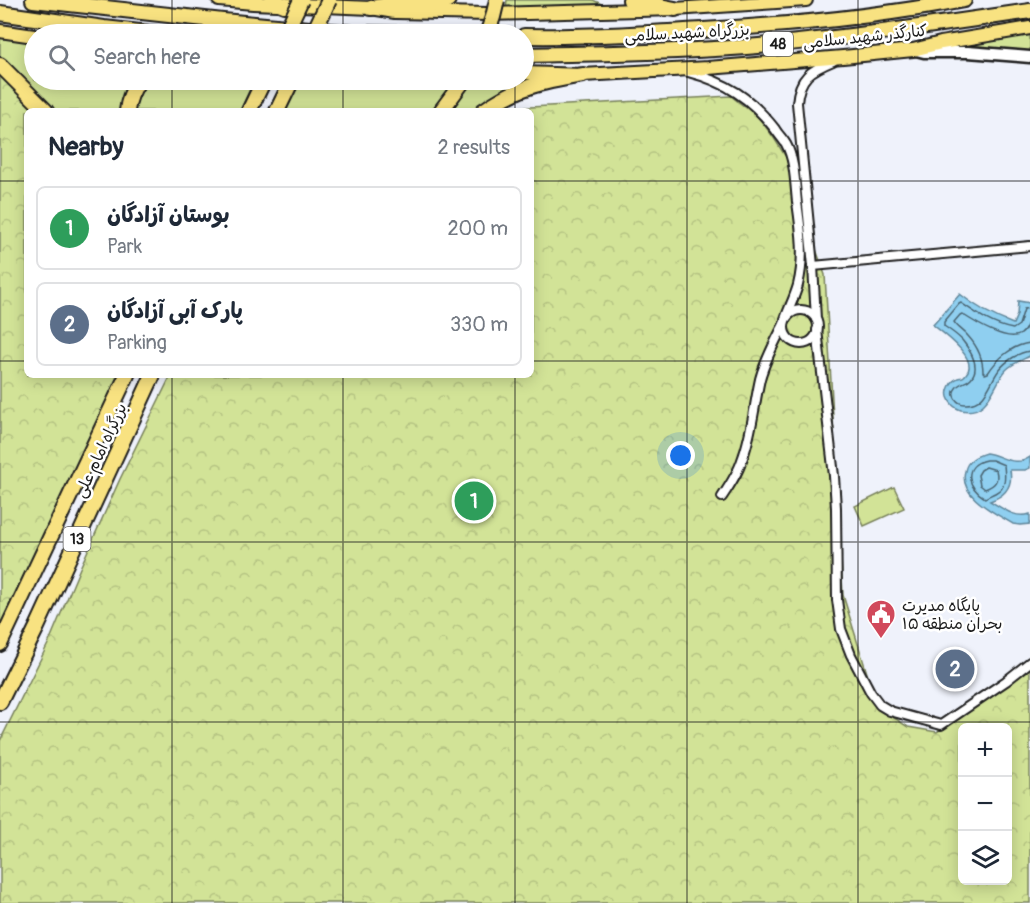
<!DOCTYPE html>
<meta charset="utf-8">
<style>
:root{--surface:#fff;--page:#f2f2f3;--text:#1f2937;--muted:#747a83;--line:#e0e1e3;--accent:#b45309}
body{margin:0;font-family:Pangolin,"Playpen Sans Arabic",sans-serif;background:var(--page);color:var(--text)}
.controls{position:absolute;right:18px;bottom:18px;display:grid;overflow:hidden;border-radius:9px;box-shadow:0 3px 15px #0003}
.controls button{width:54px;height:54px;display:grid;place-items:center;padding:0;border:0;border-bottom:2px solid var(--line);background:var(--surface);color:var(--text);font:30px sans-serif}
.you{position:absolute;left:681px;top:456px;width:21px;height:21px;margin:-15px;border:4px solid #fff;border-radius:50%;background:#1a73e8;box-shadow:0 0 0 9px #1a73e833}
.badge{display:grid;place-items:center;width:39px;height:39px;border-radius:50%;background:var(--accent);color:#fff;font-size:20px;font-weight:700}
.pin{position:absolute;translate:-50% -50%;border:3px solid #fff;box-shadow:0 2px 6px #0006}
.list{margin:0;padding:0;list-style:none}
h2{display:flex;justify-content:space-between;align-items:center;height:78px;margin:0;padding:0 24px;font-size:26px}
h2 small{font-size:20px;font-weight:400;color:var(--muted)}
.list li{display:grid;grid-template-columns:39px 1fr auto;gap:18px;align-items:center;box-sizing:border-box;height:84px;margin:0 12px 12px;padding:0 12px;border:2px solid var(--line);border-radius:9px}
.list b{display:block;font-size:22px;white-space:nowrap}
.list p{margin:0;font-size:20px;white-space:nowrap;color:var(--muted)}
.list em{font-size:20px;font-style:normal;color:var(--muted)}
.icon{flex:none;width:33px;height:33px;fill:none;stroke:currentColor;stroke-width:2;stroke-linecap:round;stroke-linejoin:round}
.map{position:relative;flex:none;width:1030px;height:903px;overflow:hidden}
.search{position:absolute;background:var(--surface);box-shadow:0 3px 15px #0003;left:24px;top:24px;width:510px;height:66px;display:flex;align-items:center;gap:15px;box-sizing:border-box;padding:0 21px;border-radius:33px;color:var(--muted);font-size:22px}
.panel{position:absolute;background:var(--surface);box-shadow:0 3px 15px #0003;left:24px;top:108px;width:510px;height:270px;border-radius:9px}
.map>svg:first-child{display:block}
.grass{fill:#d2e397;stroke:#77805a;stroke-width:1.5}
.park{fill:url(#park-crowns);stroke:#77805a;stroke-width:1.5;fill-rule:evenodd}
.water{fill:#8fcff0;stroke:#61879b;stroke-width:1.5}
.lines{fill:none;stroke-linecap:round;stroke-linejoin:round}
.shore{stroke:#4a6471;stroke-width:1.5}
.minor-casing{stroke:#1c1c1c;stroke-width:12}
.secondary-casing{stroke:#1c1c1c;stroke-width:15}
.primary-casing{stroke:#1c1c1c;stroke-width:16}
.trunk-casing{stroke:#1c1c1c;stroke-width:18}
.minor{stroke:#fff;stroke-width:8}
.secondary{stroke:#fff;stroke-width:10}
.primary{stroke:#f8e281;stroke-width:12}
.trunk{stroke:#f8e281;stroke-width:14}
.trunk-bridge-casing{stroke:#1c1c1c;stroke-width:18;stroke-linecap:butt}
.trunk-bridge{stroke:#f8e281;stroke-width:14}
.grid{fill:none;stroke:#1c1c1c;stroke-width:1.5;stroke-opacity:0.55}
.labels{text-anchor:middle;stroke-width:5;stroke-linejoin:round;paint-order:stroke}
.shield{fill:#fff;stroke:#606060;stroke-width:1.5}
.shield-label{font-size:15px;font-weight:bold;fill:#1c1c1c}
.street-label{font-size:16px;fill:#1c1c1c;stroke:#fff}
.poi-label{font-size:16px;fill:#1c1c1c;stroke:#fff;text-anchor:start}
</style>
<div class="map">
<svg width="1030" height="903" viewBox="0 0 1030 903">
<defs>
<pattern id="park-crowns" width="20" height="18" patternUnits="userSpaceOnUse" patternTransform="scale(1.5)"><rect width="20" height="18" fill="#d2e397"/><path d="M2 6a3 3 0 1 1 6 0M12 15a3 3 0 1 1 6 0" fill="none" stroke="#b4c282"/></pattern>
</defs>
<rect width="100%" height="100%" fill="#eff2fb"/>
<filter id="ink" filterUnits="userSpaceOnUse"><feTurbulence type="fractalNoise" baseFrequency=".0167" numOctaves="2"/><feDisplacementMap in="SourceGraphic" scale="12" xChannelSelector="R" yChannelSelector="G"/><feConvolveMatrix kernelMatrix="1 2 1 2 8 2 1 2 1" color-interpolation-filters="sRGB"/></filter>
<g filter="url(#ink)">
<g class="grass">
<polygon points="507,0 593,0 608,7 506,8"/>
<polygon points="1030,31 1030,53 947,50 949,45"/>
<polygon points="0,34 34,39 34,80 137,80 124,111 51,111 0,61"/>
<polygon points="524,76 568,76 477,111 446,111 468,80 524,80"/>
<polygon points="143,80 254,80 240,111 130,111"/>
<polygon points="300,80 460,80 436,111 284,111"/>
<polygon points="894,487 904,508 864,526 855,506"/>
</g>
<g class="park">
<polygon points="0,74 41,111 27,111 27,375 119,375 0,628"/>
<path d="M731,96L759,118L774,138L791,165V178L825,275L843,595L870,683L885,712L908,727L937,732L1030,665V903H0V741L49,642L80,568L120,479L171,375H531V111H506L512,108ZM962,728H1008V880H962Z"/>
</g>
<g class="water">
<path d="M960,294C977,308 992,316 1013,324L1017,315L1018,301L1030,303V356C1022,360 1013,363 1006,370C993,385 989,416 961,410C954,408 950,403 948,397C946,390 951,381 958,378C964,376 962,379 966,374C980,359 943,333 933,325Z"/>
<path d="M986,453C1001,455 1015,468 1030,457V468L1025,470H1010C1013,486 1005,496 990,501C1002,508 1015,519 1030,514V524L1020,525L1013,524C995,513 958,496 965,471C967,460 976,456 986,453Z"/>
</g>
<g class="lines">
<g class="shore">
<path d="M1030,308L1024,309L1019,325L1013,329C994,326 977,314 961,303L959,304L944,322V326C950,330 957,335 962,340C970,350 981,367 971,378C967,383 960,382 956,388C950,395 957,404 965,404C986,405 989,383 999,370C1006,361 1019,352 1030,351"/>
<path d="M1030,317C1028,323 1026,331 1021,334C1008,343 974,322 962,314L960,315L954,322C958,328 964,331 968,336C977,346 983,359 983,372L985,374L988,373C997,359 1012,345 1030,343"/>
<path d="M986,460H992L1004,465C1005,476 1007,487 995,493C991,495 988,496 985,498C967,488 962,465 986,460Z"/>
<path d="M986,467L996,470C999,481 995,485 985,489L980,485L978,475L981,470Z"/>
</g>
<g class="minor-casing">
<g id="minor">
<path d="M688,72C726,82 751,98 775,129C778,134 783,139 786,144C795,160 795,184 797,202C801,230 805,257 798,285C795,296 789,308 785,319"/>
<polyline points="813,266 1030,246"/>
<circle cx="801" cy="327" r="17"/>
<path d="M816,319L813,266L797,103C799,77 811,70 833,61"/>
<polyline points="817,330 834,476 836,508 837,600 841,629 851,655 871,693 880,705 890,711 941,725 1006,681 1030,662"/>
<path d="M722,497C730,485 738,473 742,460C752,434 754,406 760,379C765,360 775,342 784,324"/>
</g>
</g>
<g class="secondary-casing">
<polyline id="secondary" points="916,50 924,52 968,52 1030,57"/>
</g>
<g class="primary-casing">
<g id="primary">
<polyline points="219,0 253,3 371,8 395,12 488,14 675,9 806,0"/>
<polyline points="0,31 34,36"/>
<polyline points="524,73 583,75 708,68 843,57 913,50 941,43 1030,28"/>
</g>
</g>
<g class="trunk-casing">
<g id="trunk">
<polyline points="33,0 223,21 353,33 407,34"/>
<polyline points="272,0 284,5"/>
<polyline points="630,0 675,9"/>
<polyline points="371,8 390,5 431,5 448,0"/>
<polyline points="0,13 104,28 158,34"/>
<path d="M524,36C589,37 654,33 719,29C801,24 883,16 964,0"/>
<path d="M524,55C598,53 672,53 746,47C841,39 935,25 1030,11"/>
<polyline points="0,65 46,111"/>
<path d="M127,111C128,100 133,89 139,80"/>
<polyline points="249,111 264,80"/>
<polyline points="277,111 292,80"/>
<polyline points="441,111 464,80"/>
<path d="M483,111C518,86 542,82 583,75"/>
<polyline points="0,644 127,375"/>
<polyline points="0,702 37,627 153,375"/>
</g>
</g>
<use href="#minor" class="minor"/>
<use href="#secondary" class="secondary"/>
<use href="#primary" class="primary"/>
<use href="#trunk" class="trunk"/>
<g class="trunk-bridge-casing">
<g id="trunk-bridge">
<polyline points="285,34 301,0"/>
<polyline points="313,34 329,0"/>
<polyline points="487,34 493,17 497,0"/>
</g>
</g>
<use href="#trunk-bridge" class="trunk-bridge"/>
</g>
</g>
<path class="grid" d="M172,0V34M343,0V34M515,0V34M687,0V903M858,0V903M172,80V111M343,80V111M515,80V111M0,181H27M531,181H1030M0,361H27M531,361H1030M172,375V903M343,375V903M515,375V903M0,542H1030M0,722H1030"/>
<defs>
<g id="civic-pin" transform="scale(1.5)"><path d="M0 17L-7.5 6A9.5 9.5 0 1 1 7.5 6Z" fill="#d1495b" stroke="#fff"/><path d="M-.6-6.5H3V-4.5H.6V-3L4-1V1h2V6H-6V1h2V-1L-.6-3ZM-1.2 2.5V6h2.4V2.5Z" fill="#fff"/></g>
</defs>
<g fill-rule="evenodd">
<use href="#civic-pin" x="881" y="614"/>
</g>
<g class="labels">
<g class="shield">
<rect x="763" y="32" width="30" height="24" rx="4.5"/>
<rect x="63.5" y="527" width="27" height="24" rx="4.5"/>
</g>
<g class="shield-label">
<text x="778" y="49">48</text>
<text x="77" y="544">13</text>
</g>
<g class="street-label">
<text transform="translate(687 32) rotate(-3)" y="6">بزرگراه شهید سلامی</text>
<text transform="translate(865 36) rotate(-6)" y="6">کنارگذر شهید سلامی</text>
<text transform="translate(100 450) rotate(-65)" y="6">بزرگراه امام علی</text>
</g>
<g class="poi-label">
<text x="902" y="611">پایگاه مدیرت<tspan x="902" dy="18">بحران منطقه ۱۵</tspan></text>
</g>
</g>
</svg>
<div class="controls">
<button>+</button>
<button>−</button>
<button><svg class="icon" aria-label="layers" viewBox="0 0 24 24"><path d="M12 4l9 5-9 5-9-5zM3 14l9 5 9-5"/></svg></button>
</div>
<div class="you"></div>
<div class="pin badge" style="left:474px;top:501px;background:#2e9e5b">1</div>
<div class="pin badge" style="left:955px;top:669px;background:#5c6f8a">2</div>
<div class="search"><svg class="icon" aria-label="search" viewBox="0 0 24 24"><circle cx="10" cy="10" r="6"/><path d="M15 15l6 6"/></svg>Search here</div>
<section class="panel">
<h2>Nearby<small>2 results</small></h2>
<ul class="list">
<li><span class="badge" style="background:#2e9e5b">1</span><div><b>بوستان آزادگان</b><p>Park</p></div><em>200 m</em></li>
<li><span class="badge" style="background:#5c6f8a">2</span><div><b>پارک آبی آزادگان</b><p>Parking</p></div><em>330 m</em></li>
</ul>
</section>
</div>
